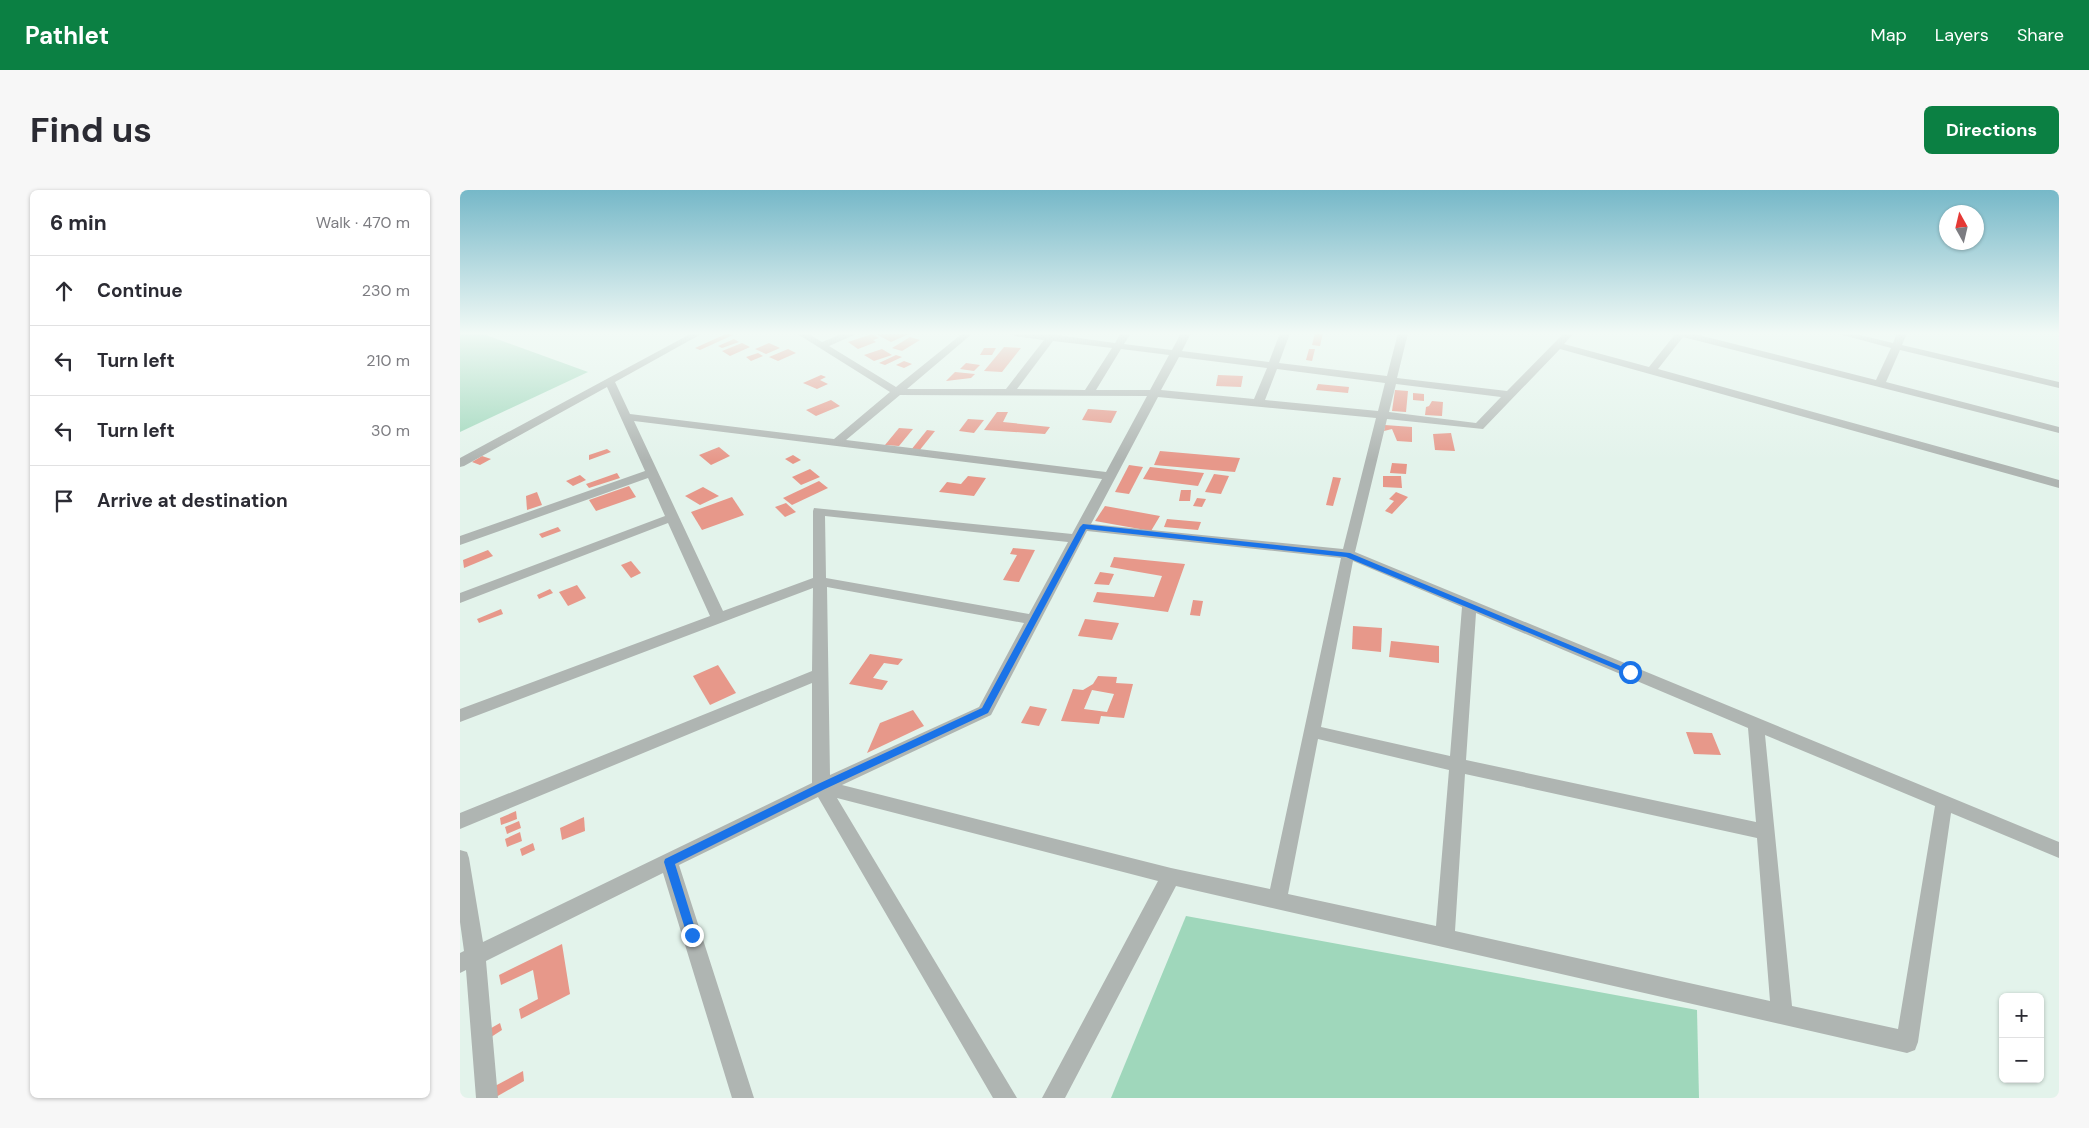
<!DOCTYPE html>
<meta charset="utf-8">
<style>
:root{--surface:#fff;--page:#f7f7f7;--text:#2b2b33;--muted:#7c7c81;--line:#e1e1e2;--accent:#0b8043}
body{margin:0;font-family:"DM Sans",sans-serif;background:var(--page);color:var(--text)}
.controls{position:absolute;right:15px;bottom:15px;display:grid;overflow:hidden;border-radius:8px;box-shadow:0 1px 4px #0004}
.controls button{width:45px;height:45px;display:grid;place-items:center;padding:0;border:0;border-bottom:1px solid var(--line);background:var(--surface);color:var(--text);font:25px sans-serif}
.compass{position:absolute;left:1479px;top:15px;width:45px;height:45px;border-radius:50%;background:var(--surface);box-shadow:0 1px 4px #0004;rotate:352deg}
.stop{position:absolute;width:15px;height:15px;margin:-11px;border:4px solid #1a73e8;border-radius:50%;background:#fff}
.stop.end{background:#1a73e8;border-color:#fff;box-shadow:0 1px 5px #0008}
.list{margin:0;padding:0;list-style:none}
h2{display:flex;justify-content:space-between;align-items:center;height:65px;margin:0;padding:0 20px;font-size:21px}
h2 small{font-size:16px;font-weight:400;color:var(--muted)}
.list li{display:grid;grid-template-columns:32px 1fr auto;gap:15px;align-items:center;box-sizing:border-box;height:70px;padding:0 20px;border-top:1px solid var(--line)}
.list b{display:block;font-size:19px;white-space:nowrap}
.list em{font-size:16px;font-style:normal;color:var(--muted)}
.icon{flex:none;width:28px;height:28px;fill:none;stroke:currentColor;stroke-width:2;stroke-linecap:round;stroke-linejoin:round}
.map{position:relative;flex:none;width:1599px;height:908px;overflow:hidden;border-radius:8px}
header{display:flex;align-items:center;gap:30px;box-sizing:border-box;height:70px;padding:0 25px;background:var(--accent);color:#fff}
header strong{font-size:24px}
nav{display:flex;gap:28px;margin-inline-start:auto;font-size:18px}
.intro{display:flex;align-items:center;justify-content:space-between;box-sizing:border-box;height:120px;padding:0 30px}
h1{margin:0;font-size:35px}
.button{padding:12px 22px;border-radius:8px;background:var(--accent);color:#fff;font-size:18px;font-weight:700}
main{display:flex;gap:30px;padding:0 30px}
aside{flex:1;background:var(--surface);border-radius:8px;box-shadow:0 1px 4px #0004}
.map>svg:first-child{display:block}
.green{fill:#9fd7bb}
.building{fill:#e7988a;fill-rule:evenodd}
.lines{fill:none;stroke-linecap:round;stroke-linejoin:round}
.minor{fill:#afb5b2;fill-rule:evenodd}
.route{fill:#1a73e8}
</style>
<header>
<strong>Pathlet</strong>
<nav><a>Map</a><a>Layers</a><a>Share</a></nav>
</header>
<div class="intro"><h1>Find us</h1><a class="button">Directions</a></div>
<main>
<aside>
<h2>6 min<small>Walk · 470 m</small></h2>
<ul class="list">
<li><svg class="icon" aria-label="ahead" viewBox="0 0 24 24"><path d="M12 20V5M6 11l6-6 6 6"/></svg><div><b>Continue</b></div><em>230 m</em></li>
<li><svg class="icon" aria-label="left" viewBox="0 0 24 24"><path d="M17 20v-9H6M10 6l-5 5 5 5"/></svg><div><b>Turn left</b></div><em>210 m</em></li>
<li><svg class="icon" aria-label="left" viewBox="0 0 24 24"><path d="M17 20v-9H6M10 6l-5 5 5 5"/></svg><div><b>Turn left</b></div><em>30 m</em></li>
<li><svg class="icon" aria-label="arrive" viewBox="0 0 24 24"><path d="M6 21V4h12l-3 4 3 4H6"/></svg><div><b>Arrive at destination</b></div></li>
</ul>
</aside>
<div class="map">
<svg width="1599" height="908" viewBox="0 0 1599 908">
<rect width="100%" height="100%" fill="#e3f3eb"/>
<g class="green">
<polygon points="0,143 20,143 128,182 0,242"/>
<polygon points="726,726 1237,820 1239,908 651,908"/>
</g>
<g class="building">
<polygon points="268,143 273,145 240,160 235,158"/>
<polygon points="420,143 446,143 449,144 431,152 416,144"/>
<polygon points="855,143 863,143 860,156 852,155"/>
<polygon points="412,144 419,148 413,150 416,152 398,159 388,152"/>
<polygon points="450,147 460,150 442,161 432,158"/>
<polygon points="274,149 279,152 262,158 258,156"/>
<polygon points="282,153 290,157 270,166 262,161"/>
<polygon points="309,153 320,158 306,164 295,159"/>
<polygon points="544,157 561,158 542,182 524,181"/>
<polygon points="524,158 536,158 532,165 520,165"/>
<polygon points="328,159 336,163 318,171 309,167"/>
<polygon points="422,159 432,165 414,171 404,165"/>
<polygon points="849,159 855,159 852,171 846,170"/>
<polygon points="298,163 303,166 291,171 286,167"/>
<polygon points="436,165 442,167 425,175 419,173"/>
<polygon points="444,171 452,174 444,178 436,175"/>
<polygon points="506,173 520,175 514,181 500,179"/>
<polygon points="495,182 515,184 511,188 486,191"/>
<polygon points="361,185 366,187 360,190 368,194 357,199 343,193"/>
<polygon points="758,185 783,186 781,197 756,196"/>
<polygon points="858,194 889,197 888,203 856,200"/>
<polygon points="935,200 948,201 946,222 932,221"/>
<polygon points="953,203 964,204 964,211 953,210"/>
<polygon points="371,210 380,216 356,226 346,220"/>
<polygon points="972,211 983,212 982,226 965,225 966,217 969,216"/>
<polygon points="628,219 657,221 651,233 622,230"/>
<polygon points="537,222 548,222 543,232 590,237 585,244 524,240"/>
<polygon points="508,229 524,230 514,243 499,241"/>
<polygon points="925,235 952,237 952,252 937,251 932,239 924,241"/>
<polygon points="439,238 453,239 439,256 425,255"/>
<polygon points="467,240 475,241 459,261 451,260"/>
<polygon points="991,243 995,261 975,260 973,244"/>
<polygon points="259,257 270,266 251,275 239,265"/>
<polygon points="147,259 151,262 129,270 129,265"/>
<polygon points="700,261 780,268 775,282 694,275"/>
<polygon points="333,265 341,270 333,274 325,269"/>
<polygon points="22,266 31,269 20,275 12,272"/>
<polygon points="932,273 947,274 946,284 930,283"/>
<polygon points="669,275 683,277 669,304 655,302"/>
<polygon points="690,277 744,283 738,296 683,289"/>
<polygon points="350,279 360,287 341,295 332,287"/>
<polygon points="157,283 160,288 129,298 126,294"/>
<polygon points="754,284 769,286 761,304 745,302"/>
<polygon points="120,285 126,290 113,296 106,291"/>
<polygon points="508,286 526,288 514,306 479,302 487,292 501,294"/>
<polygon points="923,286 941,286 942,298 923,297"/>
<polygon points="873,287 881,288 873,316 866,315"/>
<polygon points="359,291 368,298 332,315 323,308"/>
<polygon points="169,296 176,307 136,321 129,310"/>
<polygon points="243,297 259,306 240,315 225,306"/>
<polygon points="721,300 731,300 730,311 719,311"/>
<polygon points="77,302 82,315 67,320 66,306"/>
<polygon points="936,302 948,307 932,324 925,321 934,311 929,309"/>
<polygon points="272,307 284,325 242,340 231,322"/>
<polygon points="737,308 746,309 742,317 733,316"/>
<polygon points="326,313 336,322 325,327 315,317"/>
<polygon points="645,316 700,326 691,341 635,331"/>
<polygon points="707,329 741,332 738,340 704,337"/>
<polygon points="98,337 101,341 82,348 79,344"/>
<polygon points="553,358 575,360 559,392 543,390 557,365 550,364"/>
<polygon points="28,360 33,366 4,378 3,370"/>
<polygon points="654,367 725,374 708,422 633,412 637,402 694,407 702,386 650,377"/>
<polygon points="171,371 181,383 171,388 161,375"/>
<polygon points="640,382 654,384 649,395 634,394"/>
<polygon points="117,395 126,408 108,416 99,402"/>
<polygon points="90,399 93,403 79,409 77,405"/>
<polygon points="733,410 743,411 740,426 730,425"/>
<polygon points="41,419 43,424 19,433 17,429"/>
<polygon points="625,429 659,433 652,450 618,446"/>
<polygon points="893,436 922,438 921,462 892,459"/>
<polygon points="931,451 979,456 979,473 929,467"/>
<polygon points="410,464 443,469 438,475 424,473 413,488 428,491 422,500 389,494"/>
<polygon points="258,475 276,503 250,515 233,486"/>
<path d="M638,486L657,487L656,493L673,494L664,528L641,526L639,534L601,531L613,499L623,500L633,494ZM632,500L654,504L647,522L624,519Z"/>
<polygon points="570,516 587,519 579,536 561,533"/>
<polygon points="453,520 464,536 407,563 420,533"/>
<polygon points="1226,542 1252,543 1261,565 1234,564"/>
<polygon points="56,621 57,629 41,635 40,628"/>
<polygon points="124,627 125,641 102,650 100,638"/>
<polygon points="59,631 61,638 47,644 45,637"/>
<polygon points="60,642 62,651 47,657 45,649"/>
<polygon points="73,653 75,660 62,666 60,659"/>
<polygon points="102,754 110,804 61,829 59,819 78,809 73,780 41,795 39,785"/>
<polygon points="40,833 42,840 28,849 26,841"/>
<polygon points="63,881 64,891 36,907 35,896"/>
</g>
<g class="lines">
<path class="minor" d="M232,143H243L155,192L170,224L374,249L430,202L336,143H347L362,152L384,143H396L394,145L369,156L436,197L503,143H513L447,199H546L584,150L555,146L550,143H599L597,145L655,153L661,143H671L664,154L712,160L721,143H731L722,161L809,172L820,143H830L819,173L927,186L938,143H948L937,188L1047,201L1104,143H1114L1104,154L1189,177L1216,143H1231L1416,190L1431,158L1375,143H1391L1433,153L1437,143H1447L1442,155L1599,192V198L1440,160L1426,192L1599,237V243L1223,147L1198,179L1599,290V298L1100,159L1023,239L927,229L895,362L1599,652V668L1491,623L1458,852L1455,860L1447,863L716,696L605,908H582L698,691L377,608L557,908H533L358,607L219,675L294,908H272L203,683L26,771L38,908H16L6,780L0,783V763L4,761L0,732V660L7,662L9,668L23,752L352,593V493L0,639V623L352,481L353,398L0,532V519L250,426L208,333L0,413V403L205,326L188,288L0,355V346L185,281L147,197L4,276L0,277V268ZM593,151L652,158L625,200L557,199ZM661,159L709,165L690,200H636ZM719,167L807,178L794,209L701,200ZM817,179L925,193L918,221L805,210ZM936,194L1041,207L1016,233L929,222ZM440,205L687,206L646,282L386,250ZM698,207L916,228L883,359L631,334ZM174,231L642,289L612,344L354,318L353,321V388L263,421ZM365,326L608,352L569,424L366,388ZM627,341L881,368L810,699L711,678L382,595L531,525ZM893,371L1002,417L990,566L861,537ZM367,397L564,433L519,517L370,585ZM1016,423L1288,538L1296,632L1006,570ZM1305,545L1475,616L1438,839L1332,816ZM858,549L989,580L976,736L828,704ZM1005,584L1297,648L1310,811L995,741Z"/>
</g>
<linearGradient id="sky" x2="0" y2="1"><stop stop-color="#76b8c8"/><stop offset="0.53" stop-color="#f2faf6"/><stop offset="1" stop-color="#f2faf6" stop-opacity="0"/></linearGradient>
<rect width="1599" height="270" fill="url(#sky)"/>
<polygon class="route" points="623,334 890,363 1175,482 1168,484 886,367 626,339 528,523 365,599 215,674 237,745 232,750 228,748 204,672 205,669 358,594 522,518 620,337"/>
</svg>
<div class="controls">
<button>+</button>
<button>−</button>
</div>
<svg class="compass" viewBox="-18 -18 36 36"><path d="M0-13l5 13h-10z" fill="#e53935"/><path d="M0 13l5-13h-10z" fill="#7c7c81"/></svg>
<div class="stop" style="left:1170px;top:482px"></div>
<div class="stop end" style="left:232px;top:745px"></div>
</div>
</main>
